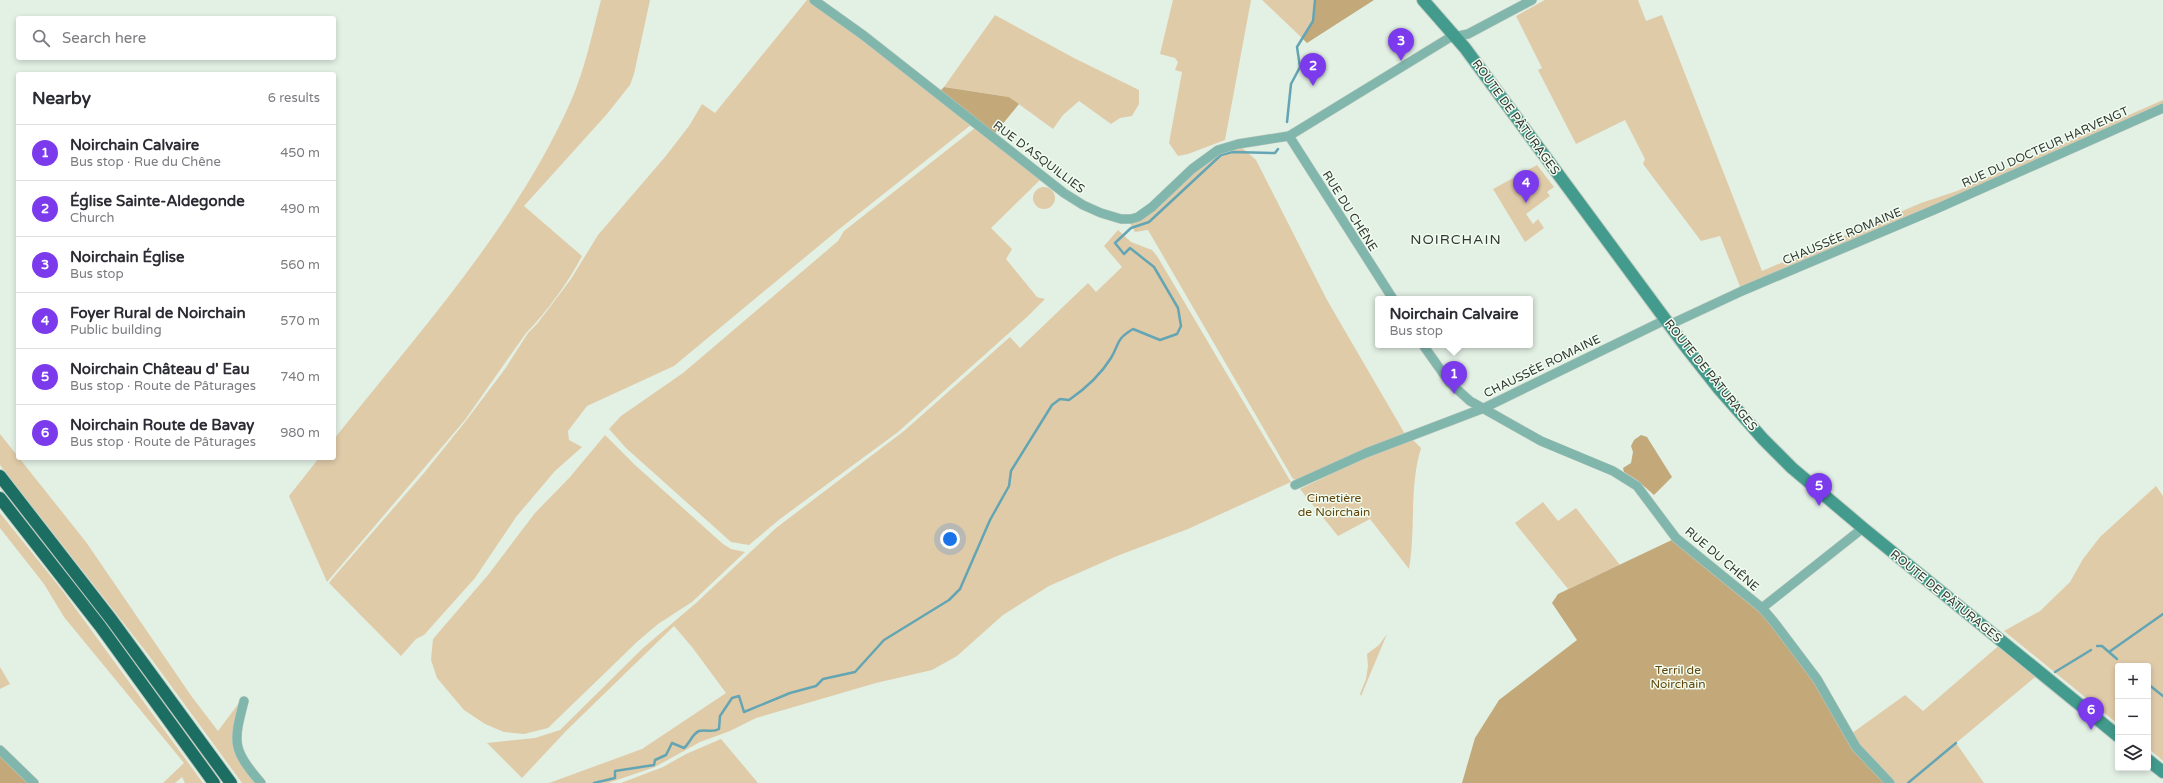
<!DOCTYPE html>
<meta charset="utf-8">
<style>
:root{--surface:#fff;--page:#f7f7f7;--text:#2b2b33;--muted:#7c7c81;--line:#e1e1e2;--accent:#7c3aed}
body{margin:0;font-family:"Varela Round",sans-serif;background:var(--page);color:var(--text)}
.controls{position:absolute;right:12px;bottom:12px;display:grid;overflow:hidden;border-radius:4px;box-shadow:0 2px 6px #0003}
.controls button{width:36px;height:36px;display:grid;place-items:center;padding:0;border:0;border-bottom:1px solid var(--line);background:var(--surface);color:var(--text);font:20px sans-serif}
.you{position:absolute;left:950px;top:539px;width:14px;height:14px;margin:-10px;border:3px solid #fff;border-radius:50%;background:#1a73e8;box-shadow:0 0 0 6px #1a73e833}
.badge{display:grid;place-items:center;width:26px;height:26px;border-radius:50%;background:var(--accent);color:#fff;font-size:13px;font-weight:700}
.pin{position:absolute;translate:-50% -33px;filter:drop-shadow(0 1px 2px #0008)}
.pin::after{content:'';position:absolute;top:21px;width:14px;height:12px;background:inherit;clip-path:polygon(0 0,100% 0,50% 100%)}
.popup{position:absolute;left:1375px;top:296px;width:158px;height:52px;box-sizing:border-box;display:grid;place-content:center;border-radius:4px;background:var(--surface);filter:drop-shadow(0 1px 3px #0005);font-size:13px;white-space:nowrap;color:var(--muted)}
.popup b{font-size:15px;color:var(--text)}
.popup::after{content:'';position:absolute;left:50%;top:100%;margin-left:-8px;border:8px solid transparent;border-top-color:var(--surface)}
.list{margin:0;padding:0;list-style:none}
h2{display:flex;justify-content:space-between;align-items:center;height:52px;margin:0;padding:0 16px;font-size:17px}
h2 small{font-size:13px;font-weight:400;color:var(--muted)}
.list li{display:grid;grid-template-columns:26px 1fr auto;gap:12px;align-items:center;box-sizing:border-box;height:56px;padding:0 16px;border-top:1px solid var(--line)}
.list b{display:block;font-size:15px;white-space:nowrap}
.list p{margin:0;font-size:13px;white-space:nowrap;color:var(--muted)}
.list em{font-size:13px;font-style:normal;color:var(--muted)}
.icon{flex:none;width:22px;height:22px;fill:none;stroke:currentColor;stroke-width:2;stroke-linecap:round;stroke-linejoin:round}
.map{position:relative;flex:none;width:2163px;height:783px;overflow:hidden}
.search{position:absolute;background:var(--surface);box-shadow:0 2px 6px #0003;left:16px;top:16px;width:320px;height:44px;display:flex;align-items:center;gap:10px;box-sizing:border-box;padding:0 14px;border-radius:4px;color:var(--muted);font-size:15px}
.panel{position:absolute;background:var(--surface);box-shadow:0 2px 6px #0003;left:16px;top:72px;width:320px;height:388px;border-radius:4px}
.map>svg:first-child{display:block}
.green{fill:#e0cba9}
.forest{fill:#c3a879}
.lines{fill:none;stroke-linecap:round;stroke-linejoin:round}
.stream{stroke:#64a5b4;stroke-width:2.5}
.street-casing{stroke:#c0cbc1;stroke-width:10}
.secondary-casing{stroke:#c0cbc1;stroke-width:14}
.highway-casing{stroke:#c0cbc1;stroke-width:14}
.street{stroke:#81b6ac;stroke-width:9}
.secondary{stroke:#429b8d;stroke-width:12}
.highway{stroke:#1d6e62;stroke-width:12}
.labels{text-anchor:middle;stroke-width:3;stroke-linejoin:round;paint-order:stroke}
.street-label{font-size:12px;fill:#333733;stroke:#f1fdf1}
.park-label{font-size:12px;fill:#62460b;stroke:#f1fdf1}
.quarter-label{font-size:14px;letter-spacing:1px;fill:#333733;stroke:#f1fdf1}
</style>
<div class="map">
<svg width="2163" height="783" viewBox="0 0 2163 783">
<rect width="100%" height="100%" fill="#e3f0e4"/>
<g class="green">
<path d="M601,0H650L634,74L630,85L607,114L524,206L582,256C569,281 547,312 526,333L465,420L327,582L289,496L319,458H334V439C419,332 515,227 571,101C585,69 592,34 601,0Z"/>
<polygon points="807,0 810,0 972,124 838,230 674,366 587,406 568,431 569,440 582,447 555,471 516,517 475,578 424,635 416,639 401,656 329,583 332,579 424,473 465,422 505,369 528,333 537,324 571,279 598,235 665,157 689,126 702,104 715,113"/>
<polygon points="1173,0 1251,0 1225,140 1188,154 1178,156 1169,143 1182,72 1175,70 1178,62 1175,58 1160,54"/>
<polygon points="1262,0 1315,0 1313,21 1302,38"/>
<polygon points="1545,0 1638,0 1646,21 1662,15 1762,271 1921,203 1957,191 2163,100 2163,105 1741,289 1720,236 1701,241 1643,164 1645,159 1625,120 1576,144 1538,70 1542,68 1516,16"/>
<polygon points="995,15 1074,58 1139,90 1139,104 1132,116 1120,118 1111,124 1079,101 1063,115 1053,129 1009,97 944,87"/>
<polygon points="975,128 1042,178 991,228 1012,249 1006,259 1037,297 1045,299 1027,317 898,432 780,519 749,545 731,542 626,448 609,429 621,416 683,373 838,241 844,231"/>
<polygon points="1239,145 1256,160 1327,300 1405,434 1296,480 1293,479 1148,230 1135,232 1130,223 1207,160"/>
<polygon points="1537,165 1554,187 1547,192 1550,196 1526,214 1533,224 1538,219 1544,228 1525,242 1493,189"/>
<circle cx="1044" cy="198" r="11"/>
<polygon points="1118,230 1131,242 1152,250 1157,256 1291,482 1188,529 1117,556 1049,586 1003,615 957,656 932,670 876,683 756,718 730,731 700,742 655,767 608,783 549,783 642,749 726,693 692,647 674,626 566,731 522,778 487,743 535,738 560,730 643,648 696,603 776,528 904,431 1010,337 1020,348 1088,283 1096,292 1122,267 1104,246"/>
<polygon points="0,434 86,542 192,697 218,731 242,699 232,741 256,783 242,783 147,653 0,465"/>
<polygon points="605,435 635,465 723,544 731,549 745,552 692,602 658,624 638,641 548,728 524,734 504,732 485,724 464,710 437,678 431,660 433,639 488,575 535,513 570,477"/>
<path d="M1412,439L1421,448C1409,487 1416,528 1409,569L1370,519L1338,536L1300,489L1331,474L1328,470Z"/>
<polygon points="2156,486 2163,496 2163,761 2148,748 2148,666 2118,666 2118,724 2004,631 2040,611 2070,582 2083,559 2100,537"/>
<polygon points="1543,502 1558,521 1576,508 1620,565 1568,589 1515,523"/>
<polygon points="0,513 62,590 203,783 185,783 182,777 175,783 163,783 184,763 64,617 44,584 0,528"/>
<polygon points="1387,634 1361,696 1360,694 1366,679 1368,666 1367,654 1379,645"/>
<polygon points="2003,642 2040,673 1956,743 1984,783 1890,783 1848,736 1905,695 1923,711"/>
<polygon points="0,667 10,684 0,689"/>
<polygon points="721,739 758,783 621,783 663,767 686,754"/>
</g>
<g class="forest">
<polygon points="1315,0 1374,0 1307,43 1302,38 1313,21"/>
<polygon points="944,87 1009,97 1019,104 992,137 937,94"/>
<polygon points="1641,435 1647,437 1672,477 1654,495 1637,480 1624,472 1623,468 1631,463 1633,452 1631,446 1634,440"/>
<polygon points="1676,538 1762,608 1789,640 1848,736 1890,783 1462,783 1475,738 1499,700 1577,640 1552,603 1558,594"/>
<polygon points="0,750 34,783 0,783"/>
</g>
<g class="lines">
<g class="stream">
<polyline points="1287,122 1291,84 1300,67 1297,47 1313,21 1315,0"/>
<polyline points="2097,646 2102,646 2117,659"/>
<polyline points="2109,652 2163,614"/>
<polyline points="2123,665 2125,666"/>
<polyline points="2055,672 2091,650"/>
<polyline points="2148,684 2163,696"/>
<path d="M594,783L615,778V771L654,765L655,760L666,755L672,743L684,748C690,743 692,734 699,731C706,729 712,733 719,729L720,716L732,698L739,696L744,712L790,693L816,686L823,679L855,672L884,640L949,600L960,589L990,520L1009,486L1011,471L1052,405L1060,399L1069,400C1085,389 1101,374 1111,358C1120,343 1115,340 1133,329L1160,340L1177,334L1181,326L1178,308L1154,267L1130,248L1124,254L1115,243L1131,228L1149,222L1221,155L1232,152L1275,153L1278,149"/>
<polyline points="1908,783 1956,743"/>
</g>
<g class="street-casing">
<g id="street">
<polyline points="814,0 863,35 1064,193 1083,205 1101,213 1121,219 1131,219 1138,217 1152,207 1192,169 1218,150 1238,144 1289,136 1449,38 1468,34 1532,0"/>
<polyline points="1289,136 1393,299"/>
<polyline points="1669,325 1742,291 1936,209 2163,108"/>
<polyline points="1423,345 1450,383 1470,401 1541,441 1613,471 1637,486 1676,538 1762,608 1774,622 1817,679 1856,747 1890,783"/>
<polyline points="1295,485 1366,453 1484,408 1665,320"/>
<polyline points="1762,608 1863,528"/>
<path d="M244,701C233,743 232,749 261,783"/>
<polyline points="0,750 34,783"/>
</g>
</g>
<g class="secondary-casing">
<g id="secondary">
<polyline points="1423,0 1465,48 1685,346 1719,389 1763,439 1792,468 1863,528 2118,736"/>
<polyline points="2148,760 2163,772"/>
</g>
</g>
<g class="highway-casing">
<g id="highway">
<polyline points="0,476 111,619 231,783"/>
<polyline points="0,498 100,626 214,783"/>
</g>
</g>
<use href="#street" class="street"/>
<use href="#secondary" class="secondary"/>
<use href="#highway" class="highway"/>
</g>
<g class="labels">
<g class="street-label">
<text transform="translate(1516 117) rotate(54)" y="4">ROUTE DE PÂTURAGES</text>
<text transform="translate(2045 147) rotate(-24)" y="4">RUE DU DOCTEUR HARVENGT</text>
<text transform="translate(1039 157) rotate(37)" y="4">RUE D'ASQUILLIES</text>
<text transform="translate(1350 211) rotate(58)" y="4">RUE DU CHÊNE</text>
<text transform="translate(1842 236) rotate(-23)" y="4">CHAUSSÉE ROMAINE</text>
<text transform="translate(1542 366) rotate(-26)" y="4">CHAUSSÉE ROMAINE</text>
<text transform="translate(1711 375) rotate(51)" y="4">ROUTE DE PÂTURAGES</text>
<text transform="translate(1722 559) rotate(40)" y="4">RUE DU CHÊNE</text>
<text transform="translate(1946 596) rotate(39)" y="4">ROUTE DE PÂTURAGES</text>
</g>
<g class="park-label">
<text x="1334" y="502">Cimetière<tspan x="1334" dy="14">de Noirchain</tspan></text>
<text x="1678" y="674">Terril de<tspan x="1678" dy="14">Noirchain</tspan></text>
</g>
<g class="quarter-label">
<text x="1456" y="244">NOIRCHAIN</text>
</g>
</g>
</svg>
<div class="controls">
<button>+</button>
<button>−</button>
<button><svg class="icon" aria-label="layers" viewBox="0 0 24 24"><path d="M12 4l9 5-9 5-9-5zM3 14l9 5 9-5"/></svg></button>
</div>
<div class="you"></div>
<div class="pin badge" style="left:1454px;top:394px">1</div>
<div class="popup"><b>Noirchain Calvaire</b>Bus stop</div>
<div class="pin badge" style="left:1313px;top:86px">2</div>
<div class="pin badge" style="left:1401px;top:61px">3</div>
<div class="pin badge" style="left:1526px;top:203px">4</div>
<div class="pin badge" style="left:1819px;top:506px">5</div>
<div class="pin badge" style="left:2091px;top:730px">6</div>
<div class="search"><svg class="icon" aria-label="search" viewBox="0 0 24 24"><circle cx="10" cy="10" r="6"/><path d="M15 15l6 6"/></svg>Search here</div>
<section class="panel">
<h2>Nearby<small>6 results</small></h2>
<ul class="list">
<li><span class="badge">1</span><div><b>Noirchain Calvaire</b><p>Bus stop · Rue du Chêne</p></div><em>450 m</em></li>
<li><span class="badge">2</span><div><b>Église Sainte-Aldegonde</b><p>Church</p></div><em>490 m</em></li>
<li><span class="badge">3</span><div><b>Noirchain Église</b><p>Bus stop</p></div><em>560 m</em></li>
<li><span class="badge">4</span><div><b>Foyer Rural de Noirchain</b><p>Public building</p></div><em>570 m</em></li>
<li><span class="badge">5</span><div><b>Noirchain Château d' Eau</b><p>Bus stop · Route de Pâturages</p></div><em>740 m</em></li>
<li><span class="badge">6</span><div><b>Noirchain Route de Bavay</b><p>Bus stop · Route de Pâturages</p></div><em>980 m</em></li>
</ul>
</section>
</div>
